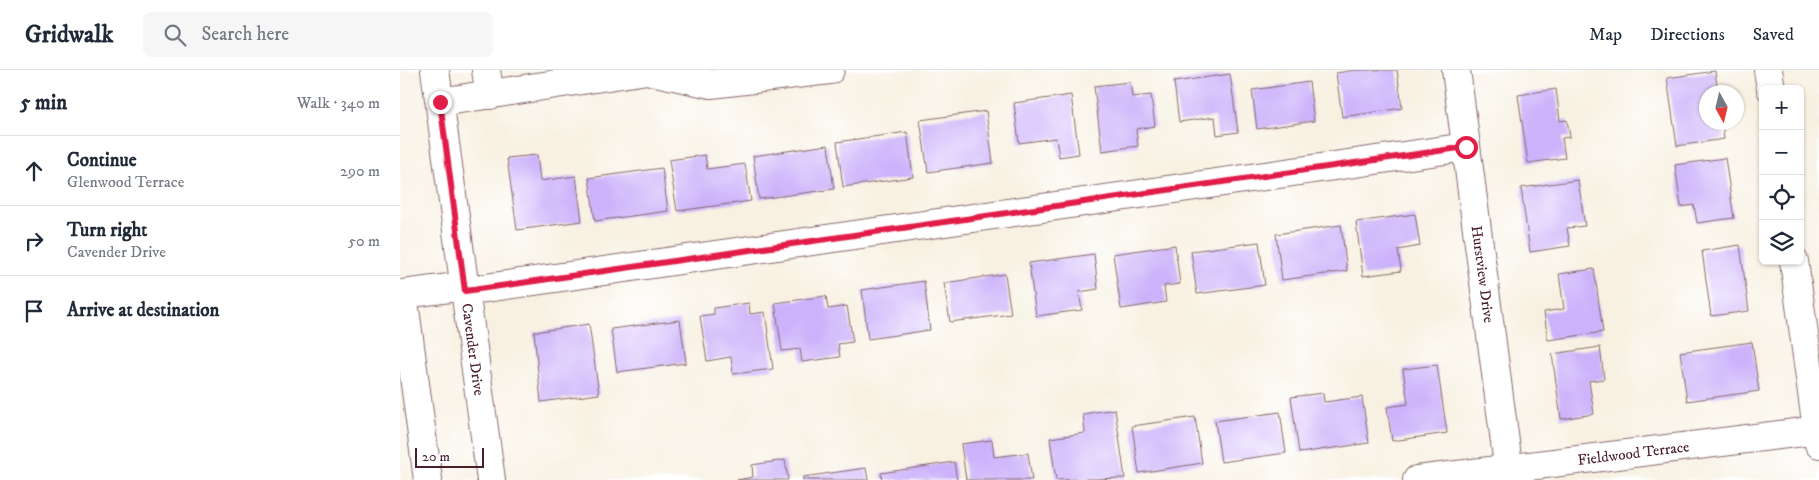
<!DOCTYPE html>
<meta charset="utf-8">
<style>
:root{--surface:#fff;--page:#f6f6f7;--text:#1f2937;--muted:#747a83;--line:#e0e1e3}
body{margin:0;font-family:"IM FELL DW Pica",serif;background:var(--page);color:var(--text)}
.controls{position:absolute;right:15px;top:15px;display:grid;overflow:hidden;border-radius:8px;box-shadow:0 1px 4px #0004}
.controls button{width:45px;height:45px;display:grid;place-items:center;padding:0;border:0;border-bottom:1px solid var(--line);background:var(--surface);color:var(--text);font:25px sans-serif}
.compass{position:absolute;left:1299px;top:15px;width:45px;height:45px;border-radius:50%;background:var(--surface);box-shadow:0 1px 4px #0004;rotate:172deg}
.scale{position:absolute;left:15px;bottom:12px;width:69px;box-sizing:border-box;padding-left:5px;border:2px solid #4a1f2b;border-top:0;font-size:14px;line-height:18px;white-space:nowrap;color:#4a1f2b;-webkit-text-stroke:4px #fff;paint-order:stroke}
.stop{position:absolute;width:15px;height:15px;margin:-11px;border:4px solid #e11d48;border-radius:50%;background:#fff}
.stop.end{background:#e11d48;border-color:#fff;box-shadow:0 1px 5px #0008}
.list{margin:0;padding:0;list-style:none}
h2{display:flex;justify-content:space-between;align-items:center;height:65px;margin:0;padding:0 20px;font-size:21px}
h2 small{font-size:16px;font-weight:400;color:var(--muted)}
.list li{display:grid;grid-template-columns:32px 1fr auto;gap:15px;align-items:center;box-sizing:border-box;height:70px;padding:0 20px;border-top:1px solid var(--line)}
.list b{display:block;font-size:19px;white-space:nowrap}
.list p{margin:0;font-size:16px;white-space:nowrap;color:var(--muted)}
.list em{font-size:16px;font-style:normal;color:var(--muted)}
.icon{flex:none;width:28px;height:28px;fill:none;stroke:currentColor;stroke-width:2;stroke-linecap:round;stroke-linejoin:round}
.map{position:relative;flex:none;width:1419px;height:410px;overflow:hidden}
header{display:flex;align-items:center;gap:30px;box-sizing:border-box;height:70px;padding:0 25px;background:var(--surface);border-bottom:1px solid var(--line)}
header strong{font-size:24px}
nav{display:flex;gap:28px;margin-inline-start:auto;font-size:18px}
.search{width:350px;height:45px;background:var(--page);display:flex;align-items:center;gap:12px;box-sizing:border-box;padding:0 18px;border-radius:8px;color:var(--muted);font-size:19px}
main{display:flex}
aside{flex:1;background:var(--surface)}
.map>svg:first-child{display:block}
.building{fill:#ccb2fa}
.lines{fill:none;stroke-linecap:round;stroke-linejoin:round}
.minor-casing{stroke:#87686b;stroke-width:30}
.minor{stroke:#fff;stroke-width:28}
.route{stroke:#e11d48;stroke-width:6}
.labels{text-anchor:middle;stroke-width:4.5;stroke-linejoin:round;paint-order:stroke}
.street-label{font-size:15px;fill:#4a1f2b;stroke:#fff}
</style>
<header>
<strong>Gridwalk</strong>
<div class="search"><svg class="icon" aria-label="search" viewBox="0 0 24 24"><circle cx="10" cy="10" r="6"/><path d="M15 15l6 6"/></svg>Search here</div>
<nav><a>Map</a><a>Directions</a><a>Saved</a></nav>
</header>
<main>
<aside>
<h2>5 min<small>Walk · 340 m</small></h2>
<ul class="list">
<li><svg class="icon" aria-label="ahead" viewBox="0 0 24 24"><path d="M12 20V5M6 11l6-6 6 6"/></svg><div><b>Continue</b><p>Glenwood Terrace</p></div><em>290 m</em></li>
<li><svg class="icon" aria-label="right" viewBox="0 0 24 24"><path d="M7 20v-9h11M14 6l5 5-5 5"/></svg><div><b>Turn right</b><p>Cavender Drive</p></div><em>50 m</em></li>
<li><svg class="icon" aria-label="arrive" viewBox="0 0 24 24"><path d="M6 21V4h12l-3 4 3 4H6"/></svg><div><b>Arrive at destination</b></div></li>
</ul>
</aside>
<div class="map">
<svg width="1419" height="410" viewBox="0 0 1419 410">
<rect width="100%" height="100%" fill="#fff"/>
<filter id="ink" filterUnits="userSpaceOnUse"><feTurbulence type="fractalNoise" baseFrequency=".02" numOctaves="2"/><feDisplacementMap in="SourceGraphic" scale="10" xChannelSelector="R" yChannelSelector="G"/><feConvolveMatrix kernelMatrix="1 2 1 2 8 2 1 2 1" color-interpolation-filters="sRGB"/></filter>
<filter id="wash" filterUnits="userSpaceOnUse"><feTurbulence type="fractalNoise" baseFrequency=".0096" numOctaves="4" result="noise"/><feDisplacementMap in="SourceGraphic" scale="20" xChannelSelector="R" yChannelSelector="G"/><feGaussianBlur stdDeviation="1.12" result="paint"/><feColorMatrix in="noise" values="0 0 0 0 0 0 0 0 0 0 0 0 0 0 0 0 0 1.4 0 .05"/><feComposite in="paint" operator="in"/></filter>
<g filter="url(#wash)">
<rect width="100%" height="100%" fill="#f8f1e2"/>
<g id="blocks">
<g class="building">
<polygon points="956,0 997,0 1002,38 942,47 936,3"/>
<polygon points="1315,1 1318,22 1306,22 1306,52 1322,52 1324,69 1277,76 1267,8"/>
<polygon points="830,4 838,62 817,65 815,47 779,52 774,12"/>
<polygon points="730,12 732,27 751,25 755,56 736,59 738,76 702,81 694,16"/>
<polygon points="909,12 914,51 857,59 852,20"/>
<polygon points="1156,19 1160,51 1167,50 1170,67 1162,68 1165,88 1128,93 1118,25"/>
<polygon points="671,25 679,84 659,87 656,68 619,73 614,33"/>
<polygon points="586,41 593,93 528,102 520,50"/>
<polygon points="507,62 513,107 443,117 437,72"/>
<polygon points="428,75 434,119 359,129 353,86"/>
<polygon points="137,85 140,111 176,106 182,151 117,160 107,88"/>
<polygon points="305,85 307,99 345,94 351,131 277,141 269,90"/>
<polygon points="1325,88 1334,148 1297,153 1294,135 1281,137 1275,95"/>
<polygon points="262,98 268,141 195,151 189,108"/>
<polygon points="1178,110 1185,156 1167,158 1170,176 1130,182 1121,118"/>
<polygon points="1015,144 1020,176 998,180 1001,201 963,206 956,152"/>
<polygon points="941,155 947,201 882,210 876,164"/>
<polygon points="859,172 865,215 797,224 791,181"/>
<polygon points="775,175 780,214 764,216 766,232 721,239 713,184"/>
<polygon points="1340,175 1349,241 1311,246 1302,181"/>
<polygon points="694,184 698,219 679,222 682,240 636,246 629,193"/>
<polygon points="1194,199 1203,262 1148,270 1144,242 1164,239 1159,204"/>
<polygon points="605,204 611,244 550,252 544,213"/>
<polygon points="524,211 530,260 468,269 462,220"/>
<polygon points="426,226 428,239 447,236 453,272 438,274 440,287 402,292 400,279 382,281 375,233"/>
<polygon points="349,233 350,244 365,242 373,299 333,304 331,287 307,291 300,246 314,244 314,238"/>
<polygon points="280,250 286,293 217,302 211,259"/>
<polygon points="189,254 199,324 141,332 134,262"/>
<polygon points="1352,272 1359,321 1287,331 1280,282"/>
<polygon points="1200,277 1204,309 1189,311 1194,344 1161,349 1152,284"/>
<polygon points="1037,295 1047,363 992,371 987,337 1008,334 1003,299"/>
<polygon points="923,323 924,332 962,327 969,373 899,383 891,327"/>
<polygon points="715,339 725,408 656,410 650,368 685,363 683,344"/>
<polygon points="880,342 886,383 821,392 815,351"/>
<polygon points="795,347 802,393 739,403 732,356"/>
<polygon points="592,370 594,387 628,383 632,410 566,410 561,374"/>
<polygon points="385,390 388,410 337,410 353,407 352,395"/>
<polygon points="554,392 557,410 482,410 481,403"/>
<polygon points="466,398 468,410 403,410 403,407"/>
</g>
</g>
</g>
<g filter="url(#ink)">
<use href="#blocks" fill-opacity="0" stroke="#87686b" stroke-width="1"/>
<g class="lines">
<g class="minor-casing">
<g id="minor">
<path id="s1" d="M35,0L91,410"/>
<polyline points="86,0 90,25"/>
<path id="s2" d="M1056,0L1110,410"/>
<polyline points="1368,0 1371,19"/>
<polyline points="40,32 247,0 311,14 430,0"/>
<polyline points="1394,191 1419,374"/>
<polyline points="65,221 1066,77"/>
<polyline points="28,410 3,224 65,216"/>
<path id="s3" d="M1017,410L1419,360"/>
</g>
</g>
<use href="#minor" class="minor"/>
</g>
</g>
<g class="lines" filter="url(#ink)">
<polyline class="route" points="40,32 65,221 1066,77"/>
</g>
<g class="labels">
<g class="street-label">
<text dy="5" stroke="none"><textPath href="#s2" startOffset="206">Hurstview Drive</textPath></text>
<text dy="5" stroke="none"><textPath href="#s1" startOffset="282">Cavender Drive</textPath></text>
<text dy="5" stroke="none"><textPath href="#s3" startOffset="218">Fieldwood Terrace</textPath></text>
</g>
</g>
</svg>
<div class="controls">
<button>+</button>
<button>−</button>
<button><svg class="icon" aria-label="locate" viewBox="0 0 24 24"><circle cx="12" cy="12" r="6"/><path d="M12 2v4M12 18v4M2 12h4M18 12h4"/></svg></button>
<button><svg class="icon" aria-label="layers" viewBox="0 0 24 24"><path d="M12 4l9 5-9 5-9-5zM3 14l9 5 9-5"/></svg></button>
</div>
<svg class="compass" viewBox="-18 -18 36 36"><path d="M0-13l5 13h-10z" fill="#e53935"/><path d="M0 13l5-13h-10z" fill="#747a83"/></svg>
<div class="scale">20 m</div>
<div class="stop" style="left:1066px;top:77px"></div>
<div class="stop end" style="left:40px;top:32px"></div>
</div>
</main>
